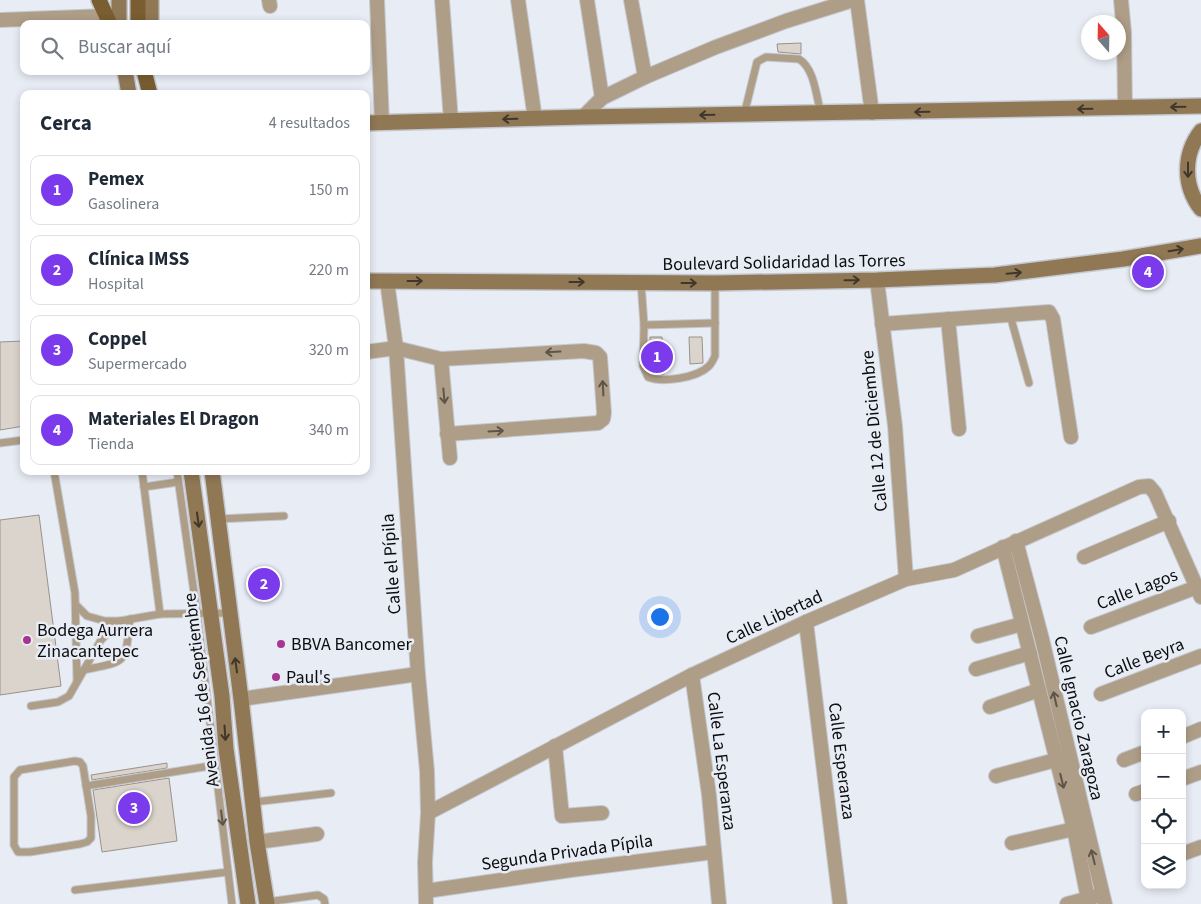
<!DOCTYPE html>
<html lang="es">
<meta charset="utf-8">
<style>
:root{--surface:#fff;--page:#f2f2f3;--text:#1f2937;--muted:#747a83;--line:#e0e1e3;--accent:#7c3aed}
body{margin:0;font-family:"Source Sans 3",sans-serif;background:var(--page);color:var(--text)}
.controls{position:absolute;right:15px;bottom:15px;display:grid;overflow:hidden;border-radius:10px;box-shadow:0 2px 8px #0003}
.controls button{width:45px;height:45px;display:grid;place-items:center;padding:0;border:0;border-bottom:1px solid var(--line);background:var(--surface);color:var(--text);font:25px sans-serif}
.compass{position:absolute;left:1081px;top:15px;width:45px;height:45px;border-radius:50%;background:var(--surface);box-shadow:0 2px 8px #0003;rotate:340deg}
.you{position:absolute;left:659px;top:616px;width:18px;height:18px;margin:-12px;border:4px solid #fff;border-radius:50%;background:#1a73e8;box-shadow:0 0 0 8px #1a73e833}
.badge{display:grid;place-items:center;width:32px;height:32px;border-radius:50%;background:var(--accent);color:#fff;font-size:16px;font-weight:700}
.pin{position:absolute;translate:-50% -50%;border:2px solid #fff;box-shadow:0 1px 5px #0006}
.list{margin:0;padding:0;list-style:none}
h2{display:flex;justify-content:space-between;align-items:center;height:65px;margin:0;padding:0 20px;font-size:21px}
h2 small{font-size:16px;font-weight:400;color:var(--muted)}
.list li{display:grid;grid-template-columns:32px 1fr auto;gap:15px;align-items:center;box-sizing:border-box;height:70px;margin:0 10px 10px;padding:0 10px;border:1px solid var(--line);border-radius:10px}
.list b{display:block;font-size:19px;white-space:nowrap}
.list p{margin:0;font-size:16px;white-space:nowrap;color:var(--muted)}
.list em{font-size:16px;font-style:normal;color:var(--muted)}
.icon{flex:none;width:28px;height:28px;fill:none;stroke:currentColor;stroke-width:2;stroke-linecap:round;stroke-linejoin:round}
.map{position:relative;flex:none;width:1201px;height:904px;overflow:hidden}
.search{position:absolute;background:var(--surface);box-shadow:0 2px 8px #0003;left:20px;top:20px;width:350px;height:55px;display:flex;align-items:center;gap:12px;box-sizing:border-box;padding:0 18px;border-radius:10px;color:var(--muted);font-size:19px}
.panel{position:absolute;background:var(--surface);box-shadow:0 2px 8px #0003;left:20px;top:90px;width:350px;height:385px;border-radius:10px}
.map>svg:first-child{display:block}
.building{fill:#dbd4cd;stroke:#99928c}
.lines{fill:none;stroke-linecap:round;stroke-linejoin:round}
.service-casing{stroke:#c5c8d0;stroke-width:9}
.minor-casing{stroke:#c5c8d0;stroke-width:16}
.secondary-casing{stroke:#c5c8d0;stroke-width:18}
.primary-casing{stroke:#c5c8d0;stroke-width:18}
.service{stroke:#af9e87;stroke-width:7}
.minor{stroke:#af9e87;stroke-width:14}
.secondary{stroke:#907855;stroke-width:15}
.primary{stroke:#7a5d31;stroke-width:15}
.oneway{stroke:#40372a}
.oneway2{stroke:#5d554a}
.poi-dot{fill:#a83590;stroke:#e8ecf5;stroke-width:2}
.labels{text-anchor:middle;stroke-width:5;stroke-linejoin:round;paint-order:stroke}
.street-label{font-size:18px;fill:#0b0c0e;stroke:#e8ecf5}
.poi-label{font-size:18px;fill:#0b0c0e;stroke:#e8ecf5;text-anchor:start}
</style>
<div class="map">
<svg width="1201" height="904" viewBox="0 0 1201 904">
<rect width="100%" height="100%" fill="#e8ecf5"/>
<g class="building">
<polygon points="801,43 801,54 778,52 777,44"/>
<polygon points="650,337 662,337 664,374 655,374 651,371"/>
<polygon points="689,337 702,337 703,363 690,364"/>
<polygon points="23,341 24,426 0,430 0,342"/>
<polygon points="39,515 61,686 0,695 0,520"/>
<polygon points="167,763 167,768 92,780 91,775"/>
<polygon points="169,778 177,841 102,852 93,790"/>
</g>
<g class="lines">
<g class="service-casing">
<g id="service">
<path d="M744,115L757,62L766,57L799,59C815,69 816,97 821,113"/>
<path d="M641,282L644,325L643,366L648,377C662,383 697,378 709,366C712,363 713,360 715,356V283"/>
<polyline points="1010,315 1029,383"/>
<polyline points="644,325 715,323"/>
<polyline points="0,443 24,440"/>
<polyline points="54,471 75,593 77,681"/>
<polyline points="142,471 160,614"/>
<polyline points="177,471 197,614 232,904"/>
<polyline points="144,487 178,482"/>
<polyline points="218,519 284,516"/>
<polyline points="76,605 87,616 105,621 120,621 160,614 230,613"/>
<path d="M83,670C128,661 125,665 130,619"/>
<polyline points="31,706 58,702 69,696 101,640 120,621"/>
<polygon points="75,761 80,762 83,766 91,816 91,838 87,842 80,844 30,852 18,852 14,845 14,777 20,770"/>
<polyline points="86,786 216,765"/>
<polyline points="254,802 331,793"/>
<polyline points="75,890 228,872"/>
<polyline points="267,902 318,895 324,899 325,904"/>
</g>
</g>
<g class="minor-casing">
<g id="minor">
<polyline points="269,0 270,6"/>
<polyline points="377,0 382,123"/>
<polyline points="442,0 451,121"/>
<polyline points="518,0 535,119"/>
<polyline points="587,0 602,98"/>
<polyline points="631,0 645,77"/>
<polyline points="857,0 872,113"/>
<polyline points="1121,0 1124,32 1125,108"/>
<polyline points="0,20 107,16"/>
<polyline points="583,117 602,98 645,77 716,47 786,21 853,0"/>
<polyline points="877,280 895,426 906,579"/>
<polyline points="387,281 396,348 418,674 427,771 428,813 425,862 426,904"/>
<polyline points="948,319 959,429"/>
<polyline points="882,324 1049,312 1053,319 1071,437"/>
<polyline points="366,352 396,348 441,359 584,351 596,353 600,357 604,413 603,419 598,423 447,434"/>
<polyline points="441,359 450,458"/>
<polyline points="1016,541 1042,639 1105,904"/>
<polyline points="1003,547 1074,829 1089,904"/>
<polyline points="1084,557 1169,521"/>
<polyline points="806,622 840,904"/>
<polyline points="1091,627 1197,587"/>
<polyline points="978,636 1022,624"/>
<polyline points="976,669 1030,653"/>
<polyline points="692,675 709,795 719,904"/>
<polyline points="1101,694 1201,656"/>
<polyline points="241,699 418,674"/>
<polyline points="990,707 1039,690"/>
<polyline points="1182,737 1201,729"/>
<polyline points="555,746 562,816 602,813"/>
<polyline points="1124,760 1145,752"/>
<polyline points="996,776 1063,758"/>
<polyline points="1182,779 1201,772"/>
<polyline points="1136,794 1145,791"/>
<polyline points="428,813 692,675 806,622 906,579 954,570 1139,487 1149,486 1155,493 1201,597"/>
<polyline points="257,842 317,834"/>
<polyline points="1012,843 1074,829"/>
<polyline points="1182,854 1201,847"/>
<polyline points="426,891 571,870 714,852"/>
<polyline points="1067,904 1097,896"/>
</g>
</g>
<g class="secondary-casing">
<g id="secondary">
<polyline points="151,0 151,24"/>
<polyline points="119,24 119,0"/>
<polyline points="125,71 129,94"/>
<polyline points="366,123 583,117 1201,106"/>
<path d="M1201,131C1183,154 1183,186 1201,209"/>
<polyline points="366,281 715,283 877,280 995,275 1123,259 1201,246"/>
<polyline points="191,471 222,696 226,749 248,904"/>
<polyline points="212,471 241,699 257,842 267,904"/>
</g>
</g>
<g class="primary-casing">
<g id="primary">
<polyline points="99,0 110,24"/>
<polyline points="138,0 138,24"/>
<polyline points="144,71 150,94"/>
</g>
</g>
<use href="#service" class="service"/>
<use href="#minor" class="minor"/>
<use href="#secondary" class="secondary"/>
<use href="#primary" class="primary"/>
</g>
<defs><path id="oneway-shaft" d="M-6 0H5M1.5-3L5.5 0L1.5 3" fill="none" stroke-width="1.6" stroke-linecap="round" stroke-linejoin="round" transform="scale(1.25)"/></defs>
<g class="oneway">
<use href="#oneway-shaft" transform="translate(1178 107) rotate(179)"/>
<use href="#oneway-shaft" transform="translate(1085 109) rotate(179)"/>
<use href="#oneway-shaft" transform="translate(922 112) rotate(179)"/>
<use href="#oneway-shaft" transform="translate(707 115) rotate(179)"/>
<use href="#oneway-shaft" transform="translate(510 119) rotate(178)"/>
<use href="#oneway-shaft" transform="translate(1188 170) rotate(90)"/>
<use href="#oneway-shaft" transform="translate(1176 250) rotate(-9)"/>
<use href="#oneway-shaft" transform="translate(1014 273) rotate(-5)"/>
<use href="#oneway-shaft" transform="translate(852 280) rotate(-1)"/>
<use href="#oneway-shaft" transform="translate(415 281)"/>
<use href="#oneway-shaft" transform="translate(577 282)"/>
<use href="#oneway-shaft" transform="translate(689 283)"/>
<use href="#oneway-shaft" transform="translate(198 520) rotate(82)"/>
<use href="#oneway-shaft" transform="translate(236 665) rotate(-98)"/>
<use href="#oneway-shaft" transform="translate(225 733) rotate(86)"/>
</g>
<g class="oneway2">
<use href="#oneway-shaft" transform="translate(553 352) rotate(177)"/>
<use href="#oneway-shaft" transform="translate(603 388) rotate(-93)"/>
<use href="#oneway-shaft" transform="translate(444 396) rotate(85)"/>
<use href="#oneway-shaft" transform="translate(496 431) rotate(-3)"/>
<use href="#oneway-shaft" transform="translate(1055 699) rotate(-103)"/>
<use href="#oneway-shaft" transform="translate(1062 781) rotate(76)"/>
<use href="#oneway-shaft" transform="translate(222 818) rotate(83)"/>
<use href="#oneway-shaft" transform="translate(1093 857) rotate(-104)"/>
</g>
<g class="poi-dot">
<circle cx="27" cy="640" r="5"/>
<circle cx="281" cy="644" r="5"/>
<circle cx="276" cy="677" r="5"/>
</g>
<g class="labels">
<g class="street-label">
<text transform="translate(784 262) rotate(-1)" y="6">Boulevard Solidaridad las Torres</text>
<text transform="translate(874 431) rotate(-95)" y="6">Calle 12 de Diciembre</text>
<text transform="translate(391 564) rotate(-94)" y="6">Calle el Pípila</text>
<text transform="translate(1137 589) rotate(-21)" y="6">Calle Lagos</text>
<text transform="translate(774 617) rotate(-25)" y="6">Calle Libertad</text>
<text transform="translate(1144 658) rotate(-21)" y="6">Calle Beyra</text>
<text transform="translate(201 690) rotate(-97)" y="6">Avenida 16 de Septiembre</text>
<text transform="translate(1079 718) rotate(77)" y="6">Calle Ignacio Zaragoza</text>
<text transform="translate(722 761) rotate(83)" y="6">Calle La Esperanza</text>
<text transform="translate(842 761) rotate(83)" y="6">Calle Esperanza</text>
<text transform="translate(567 852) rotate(-8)" y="6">Segunda Privada Pípila</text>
</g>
<g class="poi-label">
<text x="37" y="636">Bodega Aurrera<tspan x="37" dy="21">Zinacantepec</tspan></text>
<text x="291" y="650">BBVA Bancomer</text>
<text x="286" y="683">Paul's</text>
</g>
</g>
</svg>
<div class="controls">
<button>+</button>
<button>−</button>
<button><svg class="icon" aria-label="locate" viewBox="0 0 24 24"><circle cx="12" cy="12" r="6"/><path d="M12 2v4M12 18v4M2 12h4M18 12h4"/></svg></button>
<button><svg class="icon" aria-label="layers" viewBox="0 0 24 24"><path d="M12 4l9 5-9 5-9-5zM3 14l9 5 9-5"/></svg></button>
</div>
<svg class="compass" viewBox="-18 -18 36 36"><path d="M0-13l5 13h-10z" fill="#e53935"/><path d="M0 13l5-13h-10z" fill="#747a83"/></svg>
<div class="you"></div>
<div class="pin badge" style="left:657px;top:357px">1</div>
<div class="pin badge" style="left:264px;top:584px">2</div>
<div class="pin badge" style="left:134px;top:808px">3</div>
<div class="pin badge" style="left:1148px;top:272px">4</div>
<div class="search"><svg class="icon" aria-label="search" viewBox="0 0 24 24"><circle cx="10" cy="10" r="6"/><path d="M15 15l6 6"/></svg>Buscar aquí</div>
<section class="panel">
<h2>Cerca<small>4 resultados</small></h2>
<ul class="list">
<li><span class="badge">1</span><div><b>Pemex</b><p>Gasolinera</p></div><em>150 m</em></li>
<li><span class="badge">2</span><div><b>Clínica IMSS</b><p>Hospital</p></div><em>220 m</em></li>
<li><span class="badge">3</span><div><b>Coppel</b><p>Supermercado</p></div><em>320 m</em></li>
<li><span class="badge">4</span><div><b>Materiales El Dragon</b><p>Tienda</p></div><em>340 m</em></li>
</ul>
</section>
</div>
